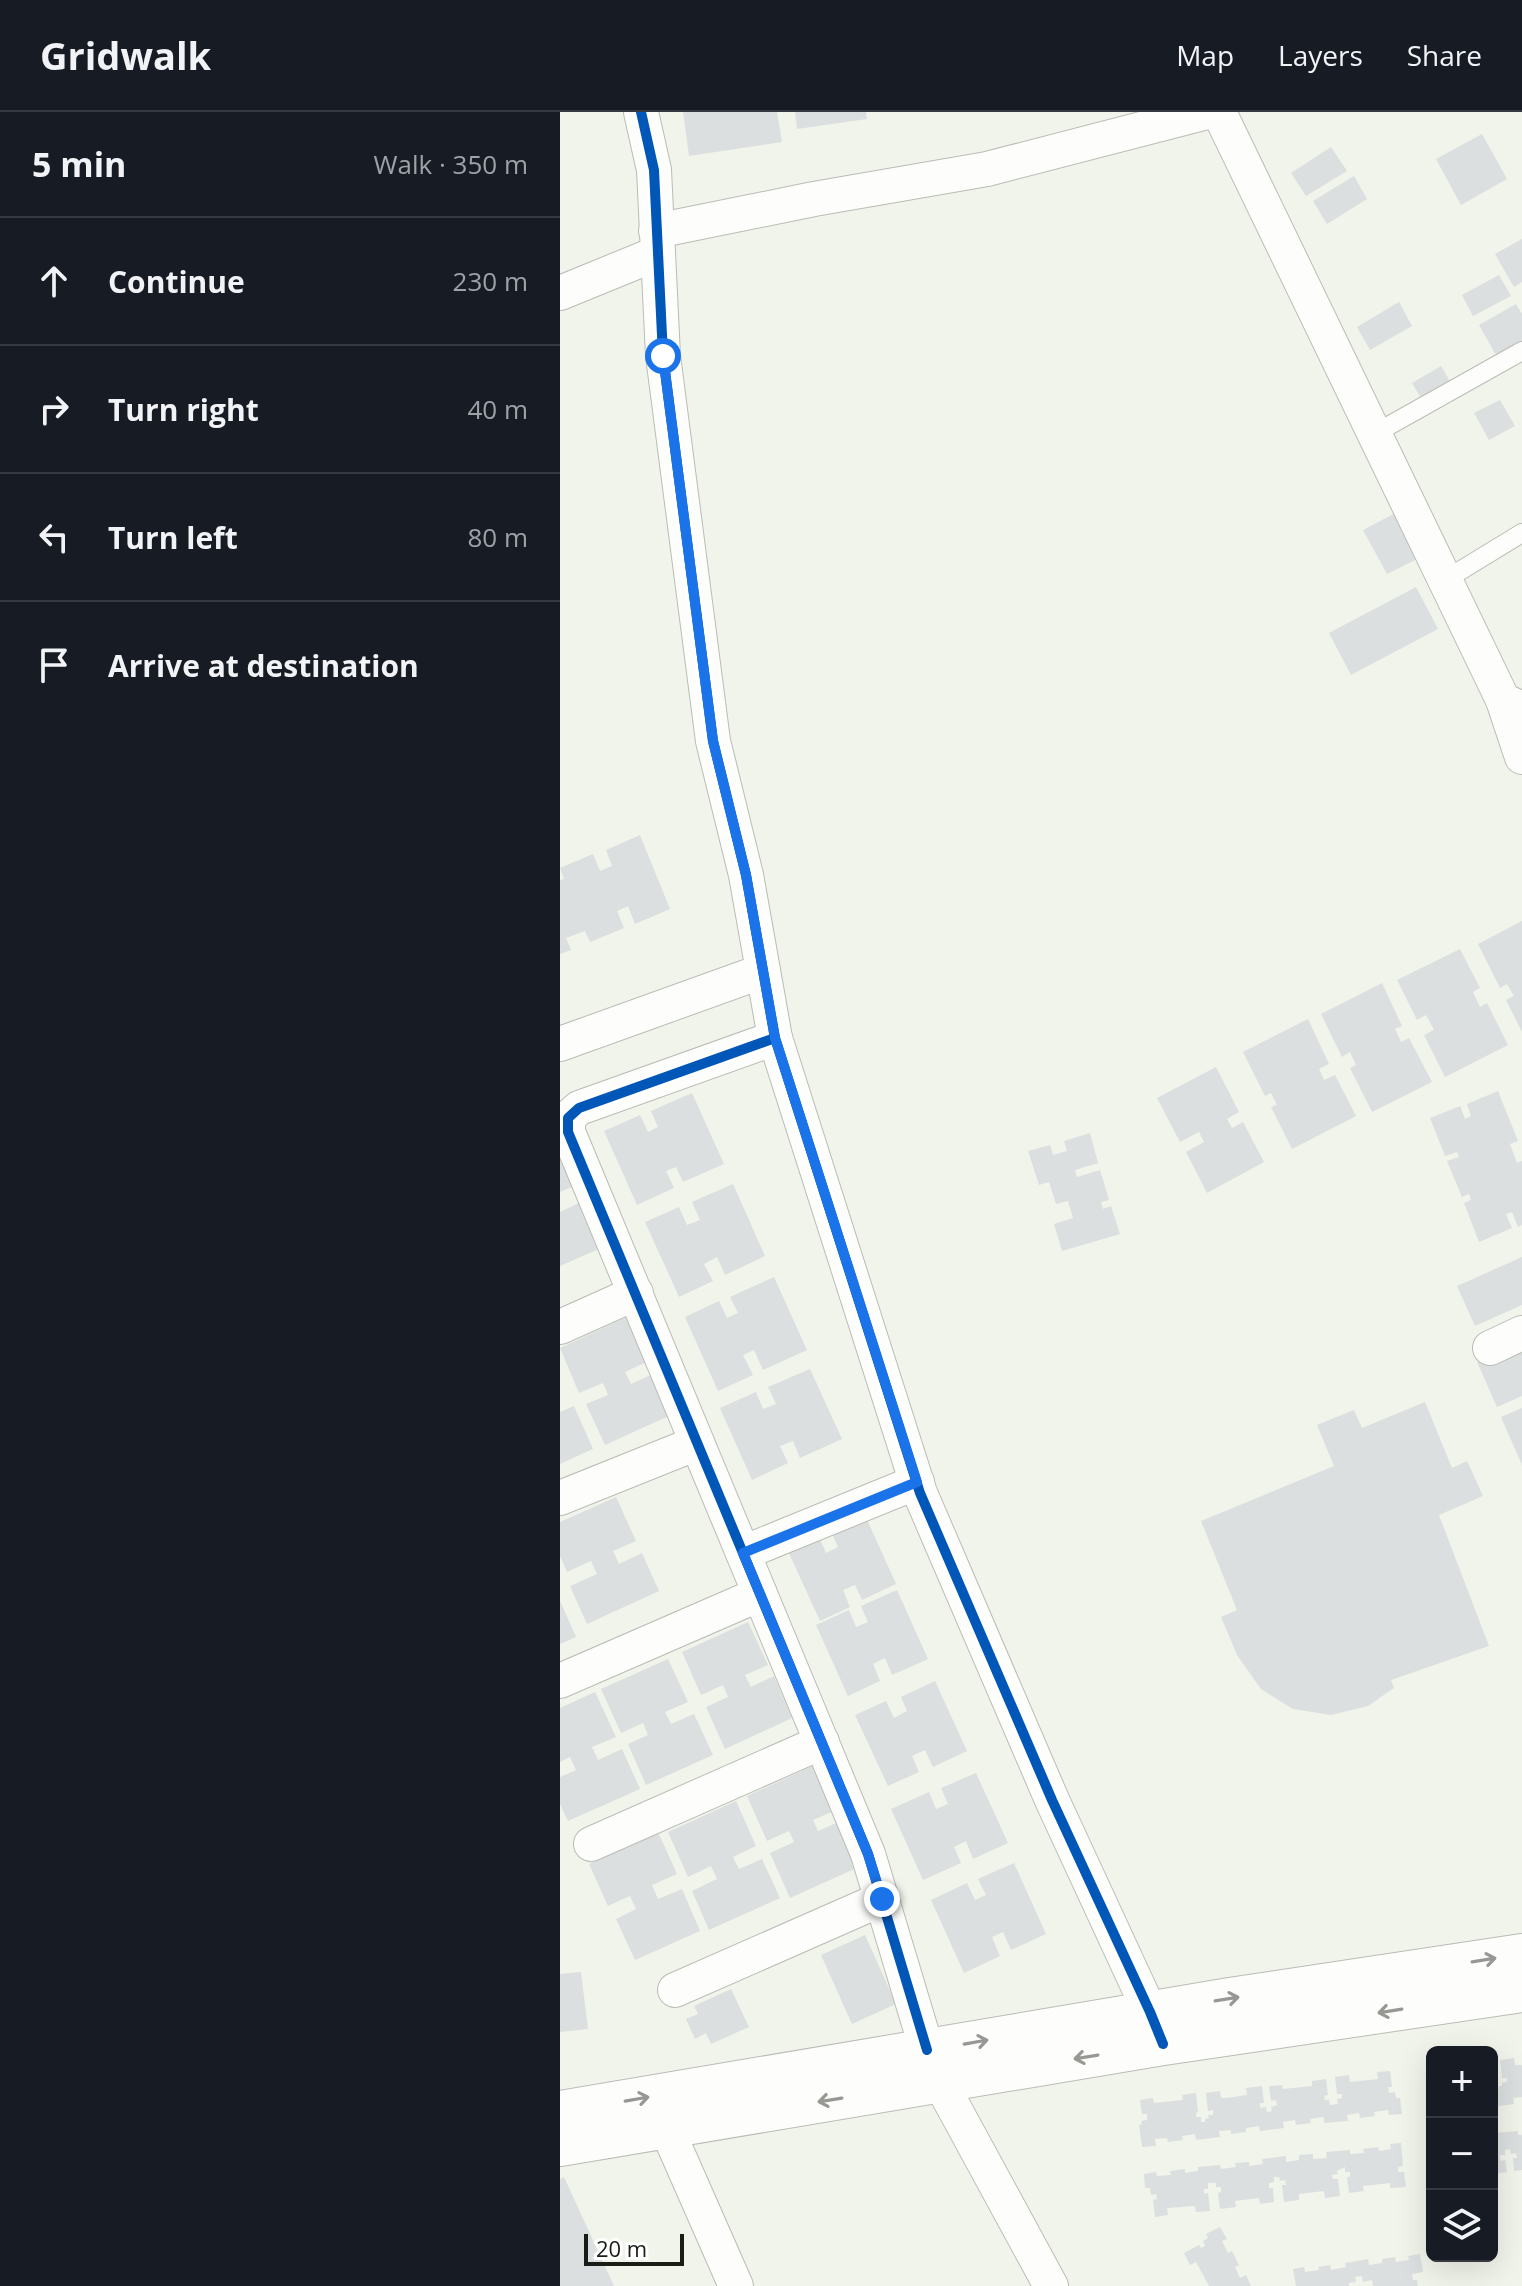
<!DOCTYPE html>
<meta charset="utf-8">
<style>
:root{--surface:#171b24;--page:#20242c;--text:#f1f3f6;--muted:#9ea1a6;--line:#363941}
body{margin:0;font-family:"Open Sans",sans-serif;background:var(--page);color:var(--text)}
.controls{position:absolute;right:24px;bottom:24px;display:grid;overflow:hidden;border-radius:12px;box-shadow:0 8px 32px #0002}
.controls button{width:72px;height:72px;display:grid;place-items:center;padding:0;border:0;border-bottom:2px solid var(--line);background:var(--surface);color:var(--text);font:40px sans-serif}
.scale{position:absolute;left:24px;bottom:20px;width:100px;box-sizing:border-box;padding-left:8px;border:4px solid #1a1d16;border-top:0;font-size:22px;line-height:28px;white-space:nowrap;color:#1a1d16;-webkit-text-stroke:6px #fff;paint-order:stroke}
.stop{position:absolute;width:24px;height:24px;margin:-18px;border:6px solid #1a73e8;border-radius:50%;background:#fff}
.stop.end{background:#1a73e8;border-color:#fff;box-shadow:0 2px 8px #0008}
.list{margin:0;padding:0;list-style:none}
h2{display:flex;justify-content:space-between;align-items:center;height:104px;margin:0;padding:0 32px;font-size:34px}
h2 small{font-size:26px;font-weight:400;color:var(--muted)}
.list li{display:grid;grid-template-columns:52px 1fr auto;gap:24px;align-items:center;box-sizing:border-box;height:128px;padding:0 32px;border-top:2px solid var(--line)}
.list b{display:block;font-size:30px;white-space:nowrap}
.list em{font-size:26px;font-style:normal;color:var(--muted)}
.icon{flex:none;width:44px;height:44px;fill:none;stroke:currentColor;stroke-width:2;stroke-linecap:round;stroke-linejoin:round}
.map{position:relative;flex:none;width:962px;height:2174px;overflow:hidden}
header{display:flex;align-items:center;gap:48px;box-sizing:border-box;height:112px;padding:0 40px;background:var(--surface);border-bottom:2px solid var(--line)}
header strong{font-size:38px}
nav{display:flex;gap:44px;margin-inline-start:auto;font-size:28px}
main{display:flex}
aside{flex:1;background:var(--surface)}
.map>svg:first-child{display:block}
.building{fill:#dcdfe0}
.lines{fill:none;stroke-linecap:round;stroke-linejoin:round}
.service-casing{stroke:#babcb5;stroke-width:20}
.minor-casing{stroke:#babcb5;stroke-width:36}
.tertiary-casing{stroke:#babcb5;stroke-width:44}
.service{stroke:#fdfdfc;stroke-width:18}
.minor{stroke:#fdfdfc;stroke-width:34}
.tertiary{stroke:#fdfdfc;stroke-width:42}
.cycleway-casing{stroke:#fff;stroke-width:15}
.cycleway{stroke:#0057b8;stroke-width:10}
.oneway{stroke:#979894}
.route{stroke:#1a73e8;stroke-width:10}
</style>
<header>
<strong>Gridwalk</strong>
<nav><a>Map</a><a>Layers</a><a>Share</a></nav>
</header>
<main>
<aside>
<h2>5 min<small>Walk · 350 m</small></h2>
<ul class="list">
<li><svg class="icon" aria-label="ahead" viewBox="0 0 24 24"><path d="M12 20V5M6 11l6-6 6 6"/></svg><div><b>Continue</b></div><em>230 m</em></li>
<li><svg class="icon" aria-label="right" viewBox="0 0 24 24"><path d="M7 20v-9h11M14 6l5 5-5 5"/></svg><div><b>Turn right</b></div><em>40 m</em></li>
<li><svg class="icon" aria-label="left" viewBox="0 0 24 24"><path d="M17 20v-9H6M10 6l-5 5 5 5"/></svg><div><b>Turn left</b></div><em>80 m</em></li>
<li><svg class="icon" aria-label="arrive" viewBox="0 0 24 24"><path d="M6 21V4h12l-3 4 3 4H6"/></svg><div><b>Arrive at destination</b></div></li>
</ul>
</aside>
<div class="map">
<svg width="962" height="2174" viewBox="0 0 962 2174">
<rect width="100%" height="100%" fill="#f0f4ea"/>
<g class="building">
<polygon points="123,0 217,0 222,30 129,44"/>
<polygon points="235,0 306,0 307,7 237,17"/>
<polygon points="922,22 947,67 901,93 876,47"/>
<polygon points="771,35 787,59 746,84 731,61"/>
<polygon points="794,64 807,87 767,112 753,89"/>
<polygon points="962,127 962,170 954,175 935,142"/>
<polygon points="939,163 951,184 913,204 902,183"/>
<polygon points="839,190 852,214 810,238 797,215"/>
<polygon points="956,192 962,202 962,238 940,250 919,213"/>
<polygon points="881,254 894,276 865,293 852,271"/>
<polygon points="940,288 955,314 929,328 914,301"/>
<polygon points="843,397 867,442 827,462 803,418"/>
<polygon points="856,475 878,517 791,563 769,521"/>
<polygon points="80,723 110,797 75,812 68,794 57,799 64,816 30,830 25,819 6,826 11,838 0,842 0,768 4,767 0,756 33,742 40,759 52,754 46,738"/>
<polygon points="962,809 962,920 946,888 954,884 947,872 940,876 918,832"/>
<polygon points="900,837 920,876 913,880 920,895 927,891 948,933 885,965 864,923 874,918 866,903 857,908 837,868"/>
<polygon points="822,871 842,914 835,917 841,930 849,926 872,970 812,1000 790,956 796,953 790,940 782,945 761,902"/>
<polygon points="748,907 769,952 759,957 764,968 775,963 796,1004 732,1037 711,995 717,993 711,981 705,984 683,940"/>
<polygon points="656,955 679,1000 667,1007 672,1016 683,1010 704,1050 647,1081 626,1040 644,1030 639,1020 620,1030 597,986"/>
<polygon points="938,979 958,1029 950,1032 957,1051 962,1049 962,1113 958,1115 952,1100 946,1102 952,1116 919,1130 904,1091 911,1088 909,1082 902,1085 887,1049 899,1045 897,1040 885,1044 870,1006 900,994 905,1007 911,1004 907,992"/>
<polygon points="132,981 164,1052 123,1070 116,1055 106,1059 114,1076 77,1093 44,1019 80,1003 88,1020 98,1015 91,999"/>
<polygon points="530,1021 538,1051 515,1058 517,1065 540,1058 549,1088 541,1090 543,1097 551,1094 560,1122 502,1139 494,1112 513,1106 508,1089 496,1092 489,1070 479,1073 468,1039 490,1033 493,1043 507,1039 504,1029"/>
<polygon points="0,1037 16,1073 0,1080"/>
<polygon points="173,1072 205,1144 165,1163 157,1145 144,1152 153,1169 119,1185 85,1110 119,1095 127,1113 140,1108 132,1090"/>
<polygon points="21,1090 41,1136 0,1154 0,1100"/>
<polygon points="962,1145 962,1193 915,1214 897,1174"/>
<polygon points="214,1165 247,1238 203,1258 194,1238 183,1243 193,1263 158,1279 125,1205 159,1189 167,1206 178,1201 170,1185"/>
<polygon points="69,1204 89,1249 65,1260 71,1272 93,1262 111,1303 45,1333 26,1292 48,1283 43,1271 19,1281 0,1236"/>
<polygon points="962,1231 962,1284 937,1295 917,1250"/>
<polygon points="250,1257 282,1327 240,1346 233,1329 220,1334 228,1351 192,1368 160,1296 196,1280 203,1297 216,1292 208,1275"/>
<polygon points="865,1290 892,1356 907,1349 923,1384 879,1403 929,1534 831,1568 834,1576 808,1594 771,1603 733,1597 701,1577 677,1543 661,1505 677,1498 641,1409 774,1354 757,1313 794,1298 802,1316"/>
<polygon points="14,1294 33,1337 0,1352 0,1300"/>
<polygon points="962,1296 962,1353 941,1305"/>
<polygon points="56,1385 76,1429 53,1439 59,1452 82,1441 99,1479 27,1512 10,1474 37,1462 31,1449 7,1460 0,1444 0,1410"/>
<polygon points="305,1403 336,1472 302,1488 295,1473 283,1478 290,1495 260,1509 227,1437 258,1423 266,1441 278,1435 271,1419"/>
<polygon points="337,1478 368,1547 332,1563 325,1546 313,1552 320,1569 288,1584 256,1513 289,1498 296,1515 308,1510 301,1494"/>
<polygon points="0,1489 16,1525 0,1532"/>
<polygon points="188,1510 208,1553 185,1563 191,1575 214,1564 232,1606 165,1637 146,1595 168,1585 163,1573 141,1583 122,1540"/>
<polygon points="108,1547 128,1590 105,1600 111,1612 134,1602 153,1643 86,1673 68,1632 88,1623 83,1611 61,1621 41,1577"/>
<polygon points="375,1569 407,1639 373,1655 365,1638 352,1644 359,1660 328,1674 295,1603 326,1589 334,1606 347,1599 341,1585"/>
<polygon points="35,1580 56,1625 32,1635 38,1648 62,1637 80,1677 8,1709 0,1692 0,1665 16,1658 10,1645 0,1650 0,1596"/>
<polygon points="255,1653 276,1698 253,1708 258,1719 281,1709 301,1754 230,1786 210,1741 234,1730 229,1719 207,1729 187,1684"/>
<polygon points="416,1661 448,1731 413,1747 406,1729 394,1735 401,1751 363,1768 331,1697 369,1680 376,1697 388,1692 381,1676"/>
<polygon points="176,1689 196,1734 173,1745 179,1757 202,1747 220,1786 149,1818 132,1779 157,1767 151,1754 128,1765 108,1720"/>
<polygon points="98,1720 117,1762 92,1773 98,1787 122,1777 140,1819 75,1848 56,1807 76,1797 70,1784 48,1794 29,1752"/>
<polygon points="454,1751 486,1822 451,1838 443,1820 432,1825 440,1844 404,1861 371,1788 407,1771 415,1788 426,1783 418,1767"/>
<polygon points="305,1823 336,1892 292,1912 261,1843"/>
<polygon points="21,1860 28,1917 0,1920 0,1862"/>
<polygon points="171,1877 189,1915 151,1932 146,1921 135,1927 126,1907 138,1902 134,1894"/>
<polygon points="954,1946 955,1953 962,1953 962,1985 953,1986 954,1992 932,1995 932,1969 934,1968 935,1977 939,1977 939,1974 942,1974 942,1971 947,1970 947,1966 942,1966 940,1948"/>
<polygon points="830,1959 832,1975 828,1975 829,1981 835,1980 836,1986 840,1986 842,2002 829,2003 828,1998 814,2000 815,2004 800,2006 799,2001 787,2003 788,2009 764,2011 764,2005 750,2007 751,2011 736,2013 735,2008 723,2010 724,2016 700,2019 699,2014 686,2016 686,2020 671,2022 671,2018 659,2019 660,2025 636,2028 635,2022 622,2024 623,2028 608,2030 607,2026 595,2027 596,2034 582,2035 579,2013 582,2013 581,2009 587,2008 587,2002 582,2002 580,1988 593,1986 594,1991 623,1988 622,1983 636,1981 638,2000 636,2001 636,2005 641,2005 641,2010 645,2010 645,2007 649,2006 648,2003 653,2003 653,1998 648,1999 646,1981 660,1979 661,1986 667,1986 687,1983 686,1976 702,1974 704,1991 700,1991 700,1996 706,1995 707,2000 712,1999 711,1995 717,1993 716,1988 711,1989 709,1974 722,1973 723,1977 752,1974 752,1969 766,1967 768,1983 764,1984 765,1988 769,1988 770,1993 778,1992 777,1987 782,1986 782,1982 777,1982 775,1965 789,1963 790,1970 818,1967 817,1960"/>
<polygon points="958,2019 958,2023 962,2023 962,2058 954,2059 953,2046 957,2046 956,2041 951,2042 950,2037 945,2038 945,2043 940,2043 940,2049 945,2048 947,2060 932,2062 933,2021"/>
<polygon points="841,2031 843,2054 838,2055 838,2060 844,2060 846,2075 830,2076 830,2071 803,2074 804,2079 789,2081 787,2065 790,2065 790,2060 785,2060 785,2055 777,2059 778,2062 772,2063 773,2067 778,2067 780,2084 765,2086 764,2079 739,2082 739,2088 724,2090 722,2073 726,2073 725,2068 720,2069 719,2065 714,2065 714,2070 709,2071 709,2076 713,2076 714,2090 700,2092 699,2086 675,2089 676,2095 660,2097 658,2081 661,2080 661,2075 656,2075 656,2071 648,2071 648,2077 644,2077 644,2082 648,2081 650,2099 636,2100 635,2094 607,2096 608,2103 595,2105 593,2088 597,2087 596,2082 591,2083 590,2076 585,2076 584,2062 596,2060 597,2064 611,2063 610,2059 625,2057 625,2061 638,2059 638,2055 660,2053 661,2057 676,2055 675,2051 689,2050 689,2054 703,2052 702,2047 726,2044 726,2050 739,2048 739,2043 753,2042 753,2047 767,2046 766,2040 790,2038 790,2042 804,2041 803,2037 818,2035 819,2039 831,2037 830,2032"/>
<polygon points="4,2065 54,2174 0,2174 0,2067"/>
<polygon points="660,2115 667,2127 662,2129 668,2141 672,2139 679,2153 675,2155 680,2166 686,2163 691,2174 649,2174 636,2150 630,2153 624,2141 639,2133 641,2136 645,2134 643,2129 648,2126 646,2122"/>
<polygon points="860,2142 863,2160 852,2162 853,2168 857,2168 858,2174 813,2174 812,2168 803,2170 802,2164 795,2165 796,2170 789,2171 789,2174 736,2174 733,2157 744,2155 745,2160 759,2158 758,2155 770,2153 771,2158 786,2155 785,2151 808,2147 809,2153 822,2151 822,2147 835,2145 836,2150 849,2148 848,2144"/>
</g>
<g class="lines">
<g class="service-casing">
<g id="service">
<polyline points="814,322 962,239"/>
<polyline points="885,468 962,421"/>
</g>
</g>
<g class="minor-casing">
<g id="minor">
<polyline points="81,0 94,58 103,244 153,629 186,763 215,926 360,1381 492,1688 590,1900"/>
<polyline points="659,0 943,588 962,597"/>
<polyline points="96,119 254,87 427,57 647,0"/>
<polyline points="0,181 98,141"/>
<polyline points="943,588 962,645"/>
<polyline points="215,926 19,996 8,1006 8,1020 308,1742 367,1938"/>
<polyline points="0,932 203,859"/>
<polyline points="0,1215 76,1181"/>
<polyline points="930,1236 962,1221"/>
<polyline points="0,1386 137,1331"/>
<polyline points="183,1441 357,1370"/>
<polyline points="0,1569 200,1482"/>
<polyline points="31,1732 262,1630"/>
<polyline points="115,1878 322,1787"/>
<polyline points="380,1970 491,2174"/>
<polyline points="106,2015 176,2174"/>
</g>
</g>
<g class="tertiary-casing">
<g id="tertiary">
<polyline points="0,2000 670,1887 962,1843"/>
<polyline points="0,2033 603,1932 962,1879"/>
</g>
</g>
<use href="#service" class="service"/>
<use href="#minor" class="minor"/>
<use href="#tertiary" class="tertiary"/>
<g class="cycleway-casing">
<g id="cycleway">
<polyline points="81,0 94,58 103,244 153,629 186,763 215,926 360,1381 492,1688 590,1900 603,1932"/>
<polyline points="215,926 19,996 8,1006 8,1020 308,1742 367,1938"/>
</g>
</g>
<use href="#cycleway" class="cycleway"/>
</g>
<defs><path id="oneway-shaft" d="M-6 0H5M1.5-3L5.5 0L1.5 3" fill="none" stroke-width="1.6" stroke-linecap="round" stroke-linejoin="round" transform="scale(2)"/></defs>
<g class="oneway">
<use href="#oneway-shaft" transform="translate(924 1848) rotate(-9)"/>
<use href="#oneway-shaft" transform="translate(667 1887) rotate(-9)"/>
<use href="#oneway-shaft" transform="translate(830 1899) rotate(171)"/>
<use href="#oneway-shaft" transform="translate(416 1930) rotate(-10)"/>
<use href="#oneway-shaft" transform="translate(526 1945) rotate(171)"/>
<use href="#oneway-shaft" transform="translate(77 1987) rotate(-10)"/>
<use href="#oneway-shaft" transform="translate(270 1988) rotate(171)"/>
</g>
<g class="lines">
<polyline class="route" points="103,244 153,629 186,763 215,926 357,1370 183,1441 308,1742 322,1787"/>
</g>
</svg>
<div class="controls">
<button>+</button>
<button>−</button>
<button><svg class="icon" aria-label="layers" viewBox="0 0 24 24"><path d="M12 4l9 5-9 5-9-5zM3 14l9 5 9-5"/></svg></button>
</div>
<div class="scale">20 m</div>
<div class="stop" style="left:103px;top:244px"></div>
<div class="stop end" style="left:322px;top:1787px"></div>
</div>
</main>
